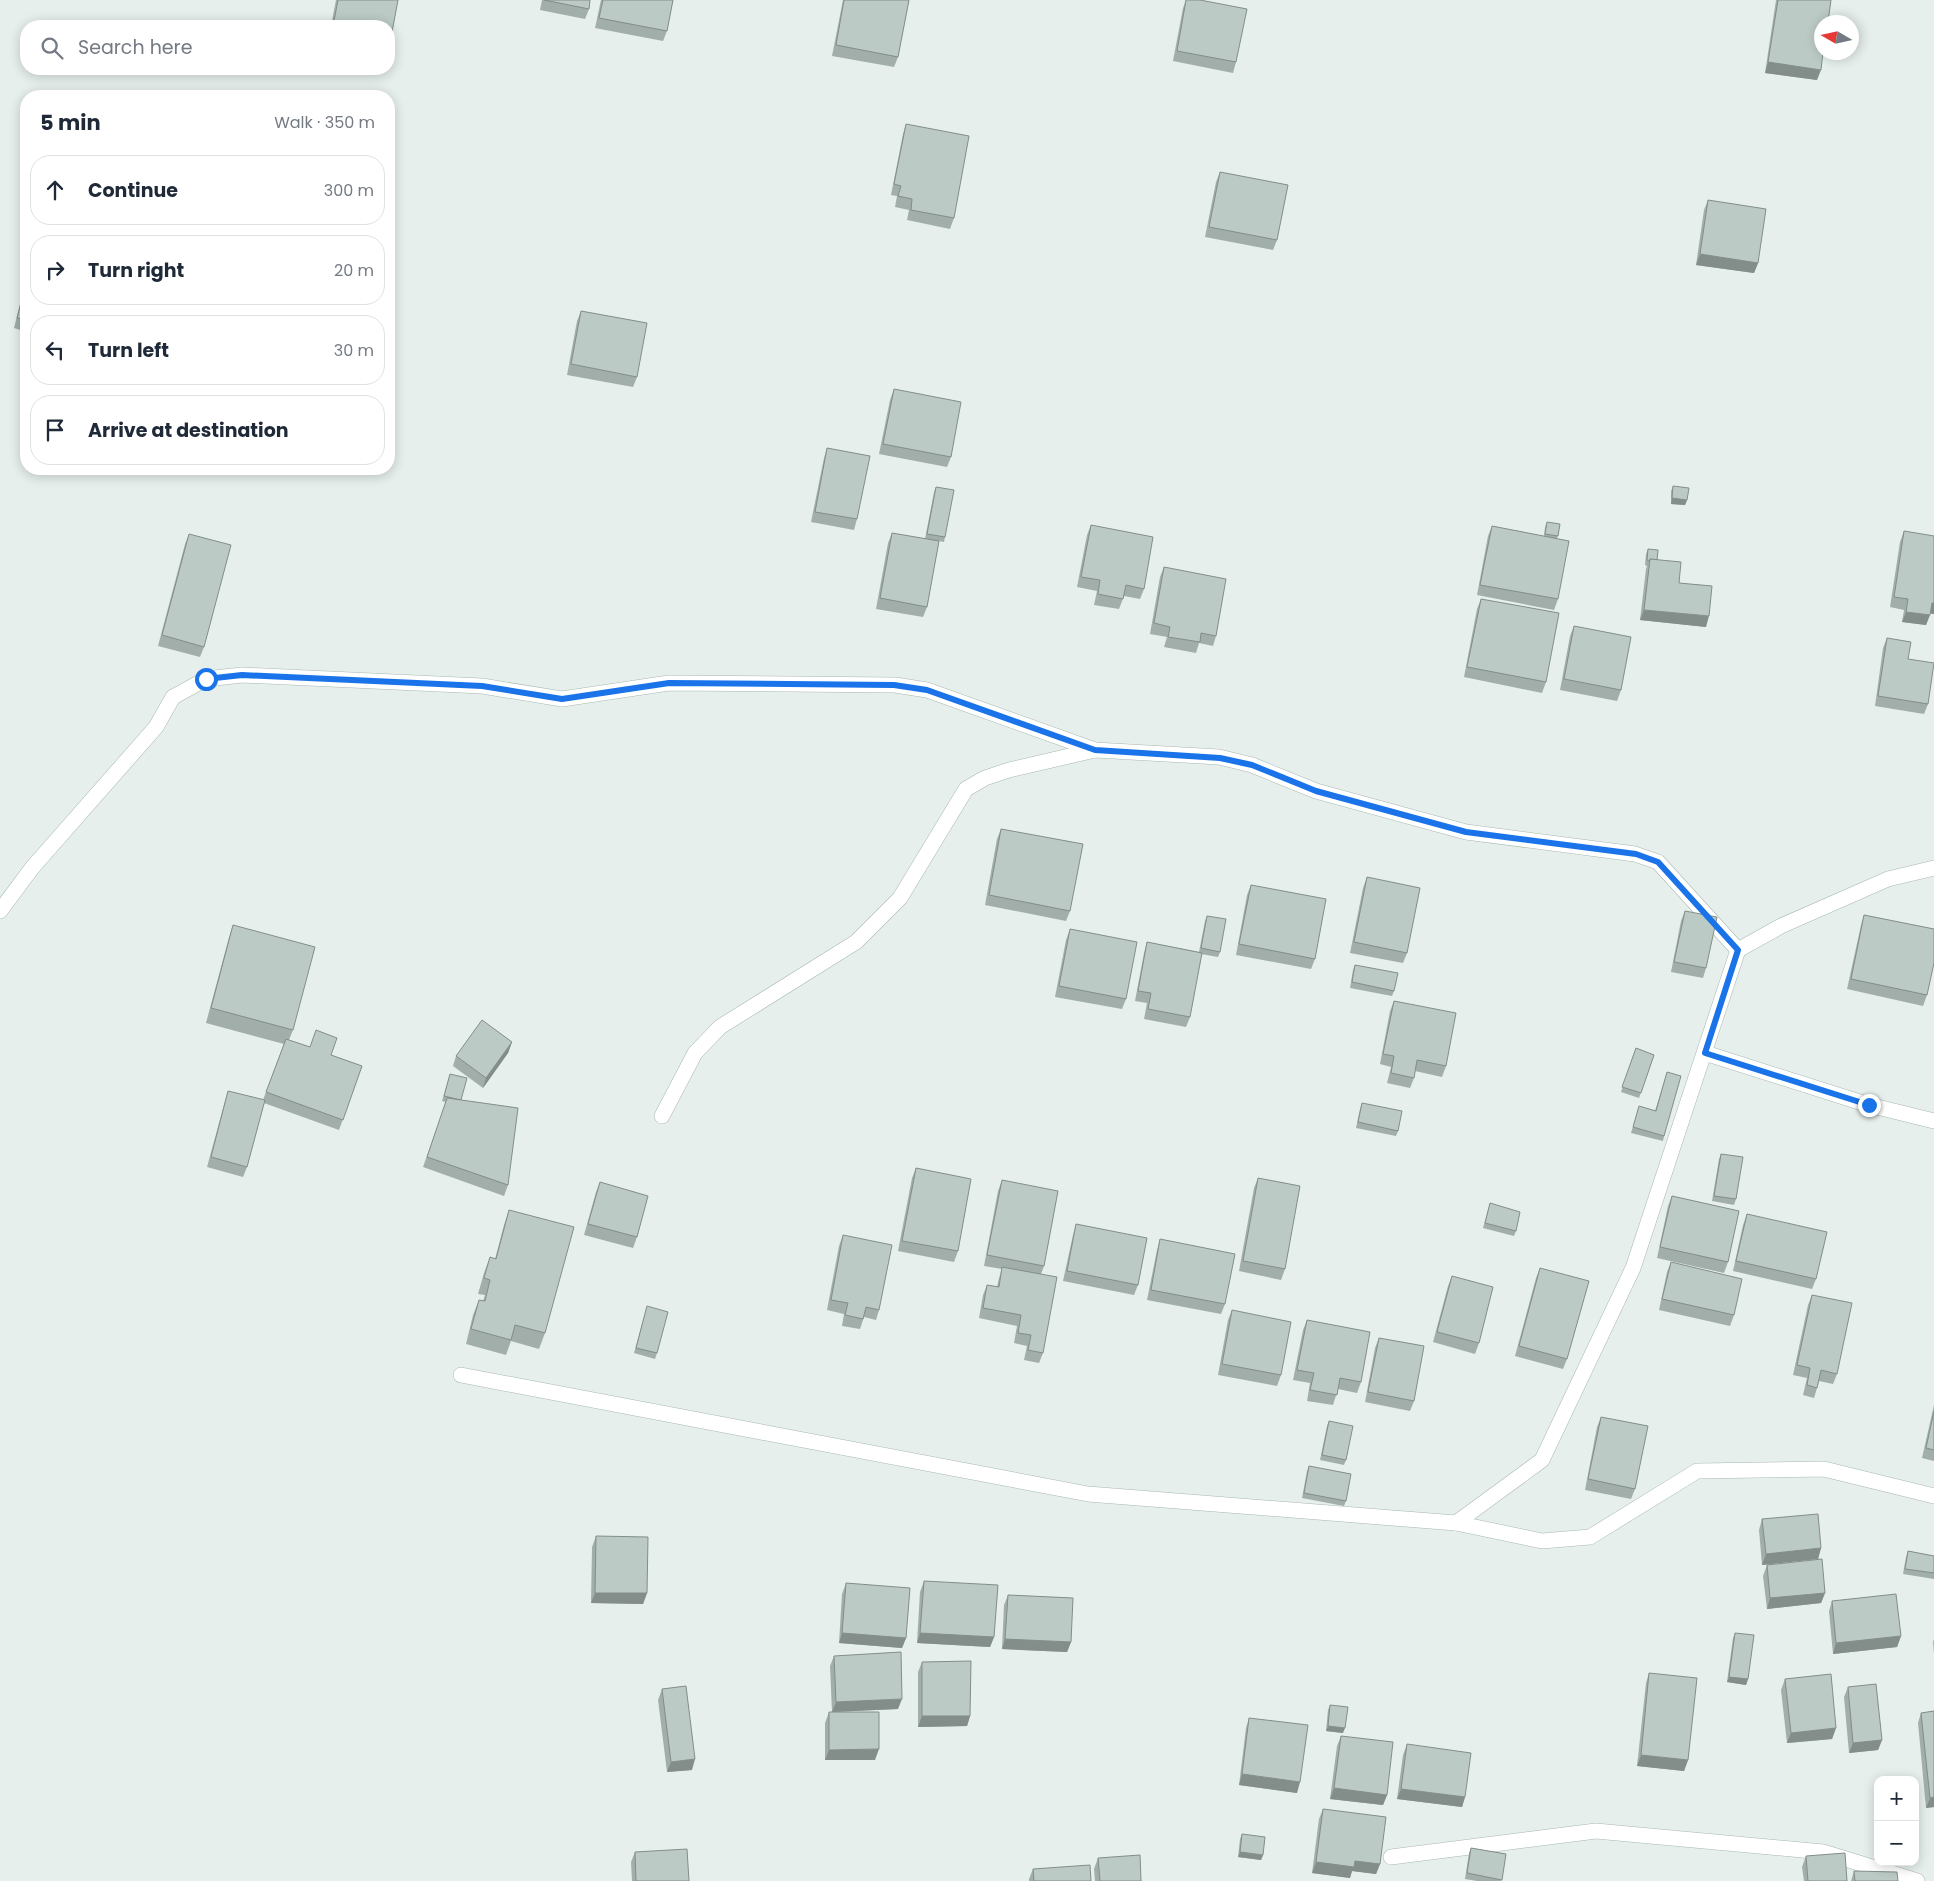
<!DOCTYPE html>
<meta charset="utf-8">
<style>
:root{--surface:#fff;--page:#f6f6f7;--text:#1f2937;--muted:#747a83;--line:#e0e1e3}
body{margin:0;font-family:Poppins,sans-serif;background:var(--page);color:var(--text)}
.controls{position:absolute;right:15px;bottom:15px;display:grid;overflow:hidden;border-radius:10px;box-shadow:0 2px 12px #0003}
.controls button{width:45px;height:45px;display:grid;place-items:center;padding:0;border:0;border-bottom:1px solid var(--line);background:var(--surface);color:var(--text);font:25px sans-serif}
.compass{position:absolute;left:1814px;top:15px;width:45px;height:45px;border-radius:50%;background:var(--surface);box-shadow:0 2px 12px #0003;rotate:279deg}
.stop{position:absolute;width:15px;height:15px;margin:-11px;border:4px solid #1a73e8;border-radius:50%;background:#fff}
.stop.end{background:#1a73e8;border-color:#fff;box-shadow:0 1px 5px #0008}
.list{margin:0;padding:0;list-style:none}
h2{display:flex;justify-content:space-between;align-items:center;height:65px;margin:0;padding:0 20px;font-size:21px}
h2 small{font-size:16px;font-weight:400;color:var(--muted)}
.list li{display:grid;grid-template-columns:32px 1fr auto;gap:15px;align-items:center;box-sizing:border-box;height:70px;margin:0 10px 10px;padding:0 10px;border:1px solid var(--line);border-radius:20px}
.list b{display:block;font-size:19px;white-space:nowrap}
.list em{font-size:16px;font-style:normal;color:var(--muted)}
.icon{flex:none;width:28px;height:28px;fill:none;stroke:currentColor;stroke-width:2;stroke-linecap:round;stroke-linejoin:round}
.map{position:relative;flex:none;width:1934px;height:1881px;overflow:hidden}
.search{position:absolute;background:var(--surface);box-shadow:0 2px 12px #0003;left:20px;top:20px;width:375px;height:55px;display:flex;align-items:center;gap:12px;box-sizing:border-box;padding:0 18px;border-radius:20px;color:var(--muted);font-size:19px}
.panel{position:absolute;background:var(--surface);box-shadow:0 2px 12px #0003;left:20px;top:90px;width:375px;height:385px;border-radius:20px}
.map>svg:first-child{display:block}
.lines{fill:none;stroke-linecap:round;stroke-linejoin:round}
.street-casing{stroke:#a8b8b2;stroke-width:16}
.street{stroke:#fff;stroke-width:15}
.wall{fill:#a1aea9}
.shaded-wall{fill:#838d89}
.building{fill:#bbcac4;stroke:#838d89}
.route{stroke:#1a73e8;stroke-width:6}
</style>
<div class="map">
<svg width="1934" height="1881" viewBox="0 0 1934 1881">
<rect width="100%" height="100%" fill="#e6efeb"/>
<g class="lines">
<g class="street-casing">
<g id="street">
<polyline points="0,911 32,868 156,727 173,697 206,679 242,675 482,686 562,699 669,683 895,685 927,690 1095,750"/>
<polyline points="1705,1053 1869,1105 1934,1121"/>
<polyline points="662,1116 695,1053 720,1027 856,942 900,898 966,789 985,778 1009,770 1095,750 1219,757 1252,765 1316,791 1466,832 1635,854 1658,862 1738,950"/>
<polyline points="461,1375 1088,1494 1456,1523 1542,1541 1590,1537 1697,1471 1824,1469 1934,1496"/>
<polyline points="1456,1523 1542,1460 1633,1268 1738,950 1781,926 1888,879 1934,868"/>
<polyline points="1391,1857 1596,1831 1823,1852 1917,1881"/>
</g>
</g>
<use href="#street" class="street"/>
</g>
<g class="wall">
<polygon points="336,0 398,0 392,32 389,41 389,26 331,26"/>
<polygon points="542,0 590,0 589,9 585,19 540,10"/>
<polygon points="601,0 673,0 667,31 663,41 595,28"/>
<polygon points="843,0 909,0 898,57 894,67 832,56"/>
<polygon points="1186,0 1200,0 1236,62 1233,73 1173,61 1183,8"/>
<polygon points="1776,0 1831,0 1817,80 1765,73"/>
<polygon points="906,124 954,218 950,229 907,220 909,210 895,207 897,196 891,195 903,134"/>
<polygon points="1220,172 1277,240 1273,250 1205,237 1216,182"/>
<polygon points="1708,200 1758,263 1754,273 1696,265 1704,210"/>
<polygon points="26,280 26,332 14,328"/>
<polygon points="581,311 637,377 633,387 567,375 577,321"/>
<polygon points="894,389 951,457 947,467 879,454 890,400"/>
<polygon points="827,448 857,519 854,530 811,522 824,458"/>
<polygon points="1673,486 1687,500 1685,505 1671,504 1671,491"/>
<polygon points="936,487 945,537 944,542 939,541 927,607 923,617 876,609 888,543 892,533 925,539 934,492"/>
<polygon points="1547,522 1558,536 1557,538 1558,599 1554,610 1477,595 1488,536 1492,526 1544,536 1545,527"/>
<polygon points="1091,525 1144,589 1140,599 1124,596 1119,609 1094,605 1097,591 1077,587 1087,535"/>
<polygon points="1904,531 1934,614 1930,613 1926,625 1902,622 1904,610 1890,607 1900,542"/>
<polygon points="189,534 204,647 200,657 158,646 185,544"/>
<polygon points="1648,549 1679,583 1706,627 1640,620 1646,569 1647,566 1645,565 1646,554"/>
<polygon points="1164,567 1216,636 1213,646 1199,643 1196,653 1164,647 1167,637 1150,634 1160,577"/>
<polygon points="1481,599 1546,682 1542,693 1464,677 1477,609"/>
<polygon points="1574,626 1621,690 1617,701 1560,690 1570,636"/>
<polygon points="1887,638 1908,659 1928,704 1924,714 1875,706 1883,648"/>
<polygon points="1001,829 1070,911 1066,921 985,905 997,839"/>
<polygon points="1367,877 1407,953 1403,963 1350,953 1363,888"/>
<polygon points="1251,885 1315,959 1311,969 1236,955 1247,895"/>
<polygon points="1685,911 1706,968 1703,978 1671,972 1681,921"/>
<polygon points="1864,915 1927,995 1923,1006 1847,989 1861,925"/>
<polygon points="1207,916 1220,952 1218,957 1201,954 1190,1017 1186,1027 1144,1019 1147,1003 1135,1001 1144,953 1147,942 1199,952 1205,921"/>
<polygon points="233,925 293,1030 289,1040 362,1066 339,1130 264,1103 247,1167 243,1177 207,1167 225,1101 228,1091 263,1100 284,1044 206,1023 228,941"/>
<polygon points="1070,929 1126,999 1122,1009 1055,997 1066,940"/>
<polygon points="1355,965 1394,991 1392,996 1350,988 1353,970"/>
<polygon points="1394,1001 1446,1066 1442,1077 1415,1071 1414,1078 1410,1088 1387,1083 1391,1067 1380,1064 1390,1011"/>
<polygon points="512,1042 508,1053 483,1088 453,1066 456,1056"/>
<polygon points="1636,1048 1654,1055 1639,1098 1621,1092"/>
<polygon points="1667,1072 1664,1136 1663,1141 1631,1133 1639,1106 1655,1111"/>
<polygon points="450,1074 461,1100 508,1185 504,1196 423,1167 446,1102 442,1101"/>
<polygon points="1362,1103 1398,1131 1396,1136 1356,1128 1360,1109"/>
<polygon points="1721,1154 1736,1199 1734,1205 1712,1201 1719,1159"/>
<polygon points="916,1168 958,1251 954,1262 898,1251 912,1178"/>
<polygon points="1258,1178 1285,1269 1281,1280 1239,1271 1254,1188"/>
<polygon points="1002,1180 1044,1266 1041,1274 1043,1353 1039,1363 1024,1360 1027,1346 1014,1343 1017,1326 979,1318 983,1295 987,1285 997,1287 999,1278 1002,1269 984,1266 998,1191"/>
<polygon points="600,1182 637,1237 633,1248 584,1235 596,1192"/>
<polygon points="1672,1196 1728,1262 1724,1273 1657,1258 1668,1206"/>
<polygon points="1490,1203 1516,1231 1514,1236 1483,1228"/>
<polygon points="509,1210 545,1333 539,1349 511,1341 506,1355 466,1344 473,1315 479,1300 483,1301 485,1295 478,1294 484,1273 490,1257 495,1259 504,1225"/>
<polygon points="1747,1214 1816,1279 1812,1289 1733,1271 1743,1225"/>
<polygon points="1076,1224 1138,1285 1134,1295 1063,1281 1073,1235"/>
<polygon points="843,1235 879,1310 876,1320 864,1317 860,1329 842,1326 844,1314 827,1310 839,1246"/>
<polygon points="1160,1239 1225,1304 1221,1314 1147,1300 1157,1250"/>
<polygon points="1671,1262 1734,1315 1730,1326 1659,1310 1667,1272"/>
<polygon points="1540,1268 1567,1359 1563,1369 1515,1356 1536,1278"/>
<polygon points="1452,1276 1479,1343 1475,1354 1433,1342 1448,1286"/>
<polygon points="1812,1295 1837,1374 1833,1384 1819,1381 1817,1388 1814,1398 1803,1395 1807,1378 1793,1375 1808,1305"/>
<polygon points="647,1306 657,1353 655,1359 634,1353"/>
<polygon points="1232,1310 1281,1375 1277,1386 1218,1375 1228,1320"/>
<polygon points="1307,1320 1361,1382 1357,1393 1338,1389 1333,1405 1307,1401 1310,1383 1293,1380 1303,1330"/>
<polygon points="1379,1338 1414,1401 1410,1411 1365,1402 1375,1348"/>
<polygon points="1934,1405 1934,1461 1922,1458"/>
<polygon points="1601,1417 1635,1489 1631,1499 1585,1490 1597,1427"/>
<polygon points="1329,1421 1346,1460 1344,1465 1320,1460 1327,1426"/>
<polygon points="1309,1466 1346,1501 1344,1506 1302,1498 1307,1471"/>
<polygon points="1762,1519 1821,1548 1818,1559 1762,1565 1759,1530"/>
<polygon points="596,1536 647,1593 643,1604 591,1603 592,1547"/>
<polygon points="1908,1551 1934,1556 1934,1579 1903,1574 1906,1557"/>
<polygon points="1767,1565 1825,1593 1821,1603 1767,1609 1763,1576"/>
<polygon points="924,1581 994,1637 990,1647 917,1643 920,1592"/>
<polygon points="846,1583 906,1638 902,1648 839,1643 842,1594"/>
<polygon points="1008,1595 1071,1642 1067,1652 1002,1649 1004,1605"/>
<polygon points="1832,1601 1901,1636 1897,1647 1833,1654 1829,1611"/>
<polygon points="1735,1633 1748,1679 1746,1685 1727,1682 1733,1638"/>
<polygon points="1934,1639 1934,1654 1933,1642"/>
<polygon points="834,1656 898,1709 832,1712 830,1666"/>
<polygon points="922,1662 970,1716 967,1726 918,1727 918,1672"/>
<polygon points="1649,1673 1688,1760 1684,1771 1637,1766 1646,1683"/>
<polygon points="1785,1679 1836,1728 1832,1739 1787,1743 1781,1690"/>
<polygon points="1848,1687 1882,1740 1878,1750 1849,1753 1844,1697"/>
<polygon points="662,1689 692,1770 667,1772 658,1700"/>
<polygon points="1330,1705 1343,1733 1326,1731 1328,1710"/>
<polygon points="1934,1711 1934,1807 1926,1808 1918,1723 1921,1713"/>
<polygon points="829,1712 875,1760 825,1760 825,1723"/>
<polygon points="1249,1718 1297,1793 1239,1785 1246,1728"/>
<polygon points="1341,1736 1387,1795 1383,1805 1330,1799 1337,1746"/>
<polygon points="1407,1744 1465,1797 1462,1807 1397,1799 1403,1755"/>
<polygon points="1323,1809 1380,1864 1376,1874 1352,1871 1350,1878 1312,1873 1319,1819"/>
<polygon points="1242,1834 1263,1855 1261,1860 1238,1857 1240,1839"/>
<polygon points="1471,1848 1506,1854 1501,1881 1477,1881 1465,1879 1469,1853"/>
<polygon points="635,1852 689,1881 632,1881 631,1862"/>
<polygon points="1806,1856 1847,1881 1804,1881 1802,1867"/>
<polygon points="1098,1858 1141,1881 1095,1881 1094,1869"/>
<polygon points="1033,1869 1091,1881 1029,1881 1029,1879"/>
<polygon points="1854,1871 1855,1881 1851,1881"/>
</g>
<g class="shaded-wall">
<polygon points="1768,62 1821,70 1817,80 1765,73"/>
<polygon points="1700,254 1758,263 1754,273 1696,265"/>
<polygon points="1672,498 1687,500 1685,505 1671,504"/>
<polygon points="1932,603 1934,603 1934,614 1928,613"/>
<polygon points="1644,610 1709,616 1706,627 1640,620"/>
<polygon points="1906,612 1930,615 1926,625 1902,622"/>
<polygon points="512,1042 508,1053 483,1088 486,1078"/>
<polygon points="1821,1548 1818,1559 1762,1565 1766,1554"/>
<polygon points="595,1593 647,1593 643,1604 591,1603"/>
<polygon points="1825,1593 1821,1603 1767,1609 1770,1598"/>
<polygon points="842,1633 906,1638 902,1648 839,1643"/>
<polygon points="920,1633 994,1637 990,1647 917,1643"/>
<polygon points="1901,1636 1897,1647 1833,1654 1836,1643"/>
<polygon points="1005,1639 1071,1642 1067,1652 1002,1649"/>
<polygon points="1729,1677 1748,1679 1746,1685 1727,1682"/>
<polygon points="902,1699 898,1709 832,1712 836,1702"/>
<polygon points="922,1716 970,1716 967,1726 918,1727"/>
<polygon points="1328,1726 1345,1728 1343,1733 1326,1731"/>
<polygon points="1836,1728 1832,1739 1787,1743 1791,1733"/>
<polygon points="1882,1740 1878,1750 1849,1753 1853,1743"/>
<polygon points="879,1749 875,1760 825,1760 829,1750"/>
<polygon points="1641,1755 1688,1760 1684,1771 1637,1766"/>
<polygon points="695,1759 692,1770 667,1772 671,1762"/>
<polygon points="1242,1774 1300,1782 1297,1793 1239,1785"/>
<polygon points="1334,1788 1387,1795 1383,1805 1330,1799"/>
<polygon points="1401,1789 1465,1797 1462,1807 1397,1799"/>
<polygon points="1934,1797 1934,1807 1926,1808 1930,1798"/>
<polygon points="1240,1852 1263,1855 1261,1860 1238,1857"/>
<polygon points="1355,1861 1380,1864 1376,1874 1352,1871 1350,1878 1312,1873 1316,1862"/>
</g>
<g class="building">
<polygon points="338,0 398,0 392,32 389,31 389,26 362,26 334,21"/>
<polygon points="544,0 590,0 589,9"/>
<polygon points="603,0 673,0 667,31 599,18"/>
<polygon points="844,0 909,0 898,57 836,45"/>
<polygon points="1186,0 1200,0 1247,9 1236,62 1177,51"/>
<polygon points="1778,0 1831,0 1828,22 1822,22 1822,52 1823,52 1821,70 1768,62"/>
<polygon points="906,124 969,136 954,218 911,210 912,199 898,196 901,186 894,184"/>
<polygon points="1220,172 1288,185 1277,240 1209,227"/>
<polygon points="1708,200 1766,209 1758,263 1700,254"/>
<polygon points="26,284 26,320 17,318"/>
<polygon points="581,311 647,323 637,377 571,364"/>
<polygon points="894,389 961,402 951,457 883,444"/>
<polygon points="827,448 870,456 857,519 815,512"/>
<polygon points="1673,486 1689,488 1687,500 1672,498"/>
<polygon points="936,487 954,490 945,537 927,534"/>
<polygon points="1547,522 1560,524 1558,536 1545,534"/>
<polygon points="1091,525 1153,537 1144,589 1126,585 1123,599 1098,594 1100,580 1081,577"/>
<polygon points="1492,526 1569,541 1558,599 1480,585"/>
<polygon points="1904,531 1934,536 1934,603 1932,603 1930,615 1906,612 1908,599 1894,597"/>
<polygon points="892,533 939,541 927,607 880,598"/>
<polygon points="189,534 231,545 204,647 162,635"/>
<polygon points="1648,549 1658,550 1657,560 1650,559 1649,561 1647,560"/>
<polygon points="1650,559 1681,562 1679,583 1712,586 1709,616 1644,610"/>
<polygon points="1164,567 1226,579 1216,636 1201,633 1200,642 1168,637 1170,627 1154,623"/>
<polygon points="1481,599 1559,613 1546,682 1467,667"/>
<polygon points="1574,626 1631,637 1621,690 1564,679"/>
<polygon points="1887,638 1911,642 1908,659 1934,663 1928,704 1878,696"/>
<polygon points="1001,829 1083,844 1070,911 989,895"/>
<polygon points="1367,877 1420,888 1407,953 1354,942"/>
<polygon points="1251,885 1326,899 1315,959 1239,944"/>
<polygon points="1685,911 1717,917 1706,968 1674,962"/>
<polygon points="1864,915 1934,929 1934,963 1927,995 1851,979"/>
<polygon points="1207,916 1226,919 1220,952 1201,948"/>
<polygon points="233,925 315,947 293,1030 211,1008"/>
<polygon points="1070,929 1137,942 1126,999 1059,986"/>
<polygon points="1147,942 1202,953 1190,1017 1148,1009 1151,993 1138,991"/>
<polygon points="1355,965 1398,973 1394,991 1352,982"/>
<polygon points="1394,1001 1456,1013 1446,1066 1417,1060 1414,1078 1391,1073 1394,1056 1383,1054"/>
<polygon points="482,1020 512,1042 486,1078 456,1056"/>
<polygon points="316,1030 337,1038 331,1055 362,1066 343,1120 266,1092 286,1039 310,1047"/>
<polygon points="1636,1048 1654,1055 1641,1093 1622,1087"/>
<polygon points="1667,1072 1681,1076 1664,1136 1633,1127 1639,1106 1656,1111"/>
<polygon points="450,1074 467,1078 461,1100 444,1096"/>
<polygon points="228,1091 265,1100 247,1167 211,1157"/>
<polygon points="447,1098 518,1108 508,1185 427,1157"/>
<polygon points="1362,1103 1402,1111 1398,1131 1358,1122"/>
<polygon points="1721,1154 1743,1157 1736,1199 1714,1196"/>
<polygon points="916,1168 971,1179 958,1251 902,1241"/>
<polygon points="1258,1178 1300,1186 1285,1269 1243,1261"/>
<polygon points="1002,1180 1058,1191 1044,1266 987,1255"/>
<polygon points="600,1182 648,1196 637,1237 588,1224"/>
<polygon points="1672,1196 1739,1211 1728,1262 1660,1247"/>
<polygon points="1490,1203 1520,1212 1516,1231 1485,1223"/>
<polygon points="509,1210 574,1227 545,1333 515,1325 511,1340 471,1329 479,1300 485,1301 490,1280 484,1278 490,1257 496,1259"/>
<polygon points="1747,1214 1827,1232 1816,1279 1736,1261"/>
<polygon points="1076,1224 1147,1238 1138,1285 1067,1271"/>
<polygon points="843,1235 892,1245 879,1310 866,1307 863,1319 845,1315 848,1303 831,1300"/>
<polygon points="1160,1239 1235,1254 1225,1304 1151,1290"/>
<polygon points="1671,1262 1742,1279 1734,1315 1662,1299"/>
<polygon points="1002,1267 1057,1277 1043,1353 1028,1350 1031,1335 1018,1333 1021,1315 983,1308 987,1285 999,1287"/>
<polygon points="1540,1268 1589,1281 1567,1359 1519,1346"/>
<polygon points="1452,1276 1493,1287 1479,1343 1437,1332"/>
<polygon points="1812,1295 1852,1303 1837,1374 1821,1370 1817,1388 1807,1385 1810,1368 1797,1365"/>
<polygon points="647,1306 668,1312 657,1353 636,1348"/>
<polygon points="1232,1310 1291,1322 1281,1375 1222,1364"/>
<polygon points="1307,1320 1370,1332 1361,1382 1340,1378 1337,1395 1310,1390 1314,1373 1297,1370"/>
<polygon points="1379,1338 1424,1346 1414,1401 1368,1392"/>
<polygon points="1934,1411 1934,1450 1926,1448"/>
<polygon points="1601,1417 1648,1426 1635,1489 1588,1479"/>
<polygon points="1329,1421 1353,1426 1346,1460 1322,1455"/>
<polygon points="1309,1466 1351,1474 1346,1501 1304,1493"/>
<polygon points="1818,1514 1821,1548 1766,1554 1762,1519"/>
<polygon points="596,1536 648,1537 647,1593 595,1593"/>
<polygon points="1908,1551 1934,1556 1934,1573 1905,1569"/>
<polygon points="1822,1559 1825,1593 1770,1598 1767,1565"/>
<polygon points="924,1581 998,1585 994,1637 920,1633"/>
<polygon points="846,1583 910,1588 906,1638 842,1633"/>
<polygon points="1896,1594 1901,1636 1836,1643 1832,1601"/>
<polygon points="1008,1595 1073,1598 1071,1642 1005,1639"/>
<polygon points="1735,1633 1754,1635 1748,1679 1729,1677"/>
<polygon points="901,1652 902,1699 836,1702 834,1656"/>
<polygon points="971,1661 970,1716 922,1716 922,1662"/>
<polygon points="1649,1673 1697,1678 1688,1760 1641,1755"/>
<polygon points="1831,1674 1836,1728 1791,1733 1785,1679"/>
<polygon points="1876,1684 1882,1740 1853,1743 1848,1687"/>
<polygon points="686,1686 695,1759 671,1762 662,1689"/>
<polygon points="1330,1705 1348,1707 1345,1728 1328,1726"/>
<polygon points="1934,1711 1934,1797 1930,1798 1921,1713"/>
<polygon points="829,1712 879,1712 879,1749 829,1750"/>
<polygon points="1249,1718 1308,1725 1300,1782 1242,1774"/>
<polygon points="1341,1736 1393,1742 1387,1795 1334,1788"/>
<polygon points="1407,1744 1471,1753 1465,1797 1401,1789"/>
<polygon points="1323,1809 1386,1817 1380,1864 1355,1861 1354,1867 1316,1862"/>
<polygon points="1242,1834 1265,1837 1263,1855 1240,1852"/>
<polygon points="1471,1848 1506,1854 1502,1880 1467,1873"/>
<polygon points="687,1849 689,1881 636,1881 635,1852"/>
<polygon points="1845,1853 1847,1881 1808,1881 1806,1856"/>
<polygon points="1140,1855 1141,1881 1100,1881 1098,1858"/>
<polygon points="1090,1865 1091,1881 1034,1881 1033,1869"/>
<polygon points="1854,1871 1897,1872 1898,1881 1855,1881"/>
</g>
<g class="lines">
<polyline class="route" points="206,679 242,675 482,686 562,699 669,683 894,685 927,690 1095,750 1220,758 1252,765 1316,791 1466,832 1636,854 1658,862 1738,950 1705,1053 1869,1105"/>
</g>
</svg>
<div class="controls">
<button>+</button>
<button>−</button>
</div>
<svg class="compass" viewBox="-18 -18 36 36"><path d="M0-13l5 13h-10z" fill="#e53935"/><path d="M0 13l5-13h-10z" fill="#747a83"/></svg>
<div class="stop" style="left:206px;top:679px"></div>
<div class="stop end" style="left:1869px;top:1105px"></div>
<div class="search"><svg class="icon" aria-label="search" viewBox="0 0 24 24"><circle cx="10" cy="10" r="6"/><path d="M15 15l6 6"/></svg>Search here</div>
<section class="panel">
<h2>5 min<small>Walk · 350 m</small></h2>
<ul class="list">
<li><svg class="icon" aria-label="ahead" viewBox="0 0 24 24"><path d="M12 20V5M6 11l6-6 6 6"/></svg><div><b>Continue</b></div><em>300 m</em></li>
<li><svg class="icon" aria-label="right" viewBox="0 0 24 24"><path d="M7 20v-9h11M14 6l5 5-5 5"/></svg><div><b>Turn right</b></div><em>20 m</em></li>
<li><svg class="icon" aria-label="left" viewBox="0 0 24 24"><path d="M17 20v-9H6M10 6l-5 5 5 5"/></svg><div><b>Turn left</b></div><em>30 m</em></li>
<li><svg class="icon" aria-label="arrive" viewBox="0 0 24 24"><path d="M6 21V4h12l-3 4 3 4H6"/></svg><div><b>Arrive at destination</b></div></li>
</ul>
</section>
</div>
